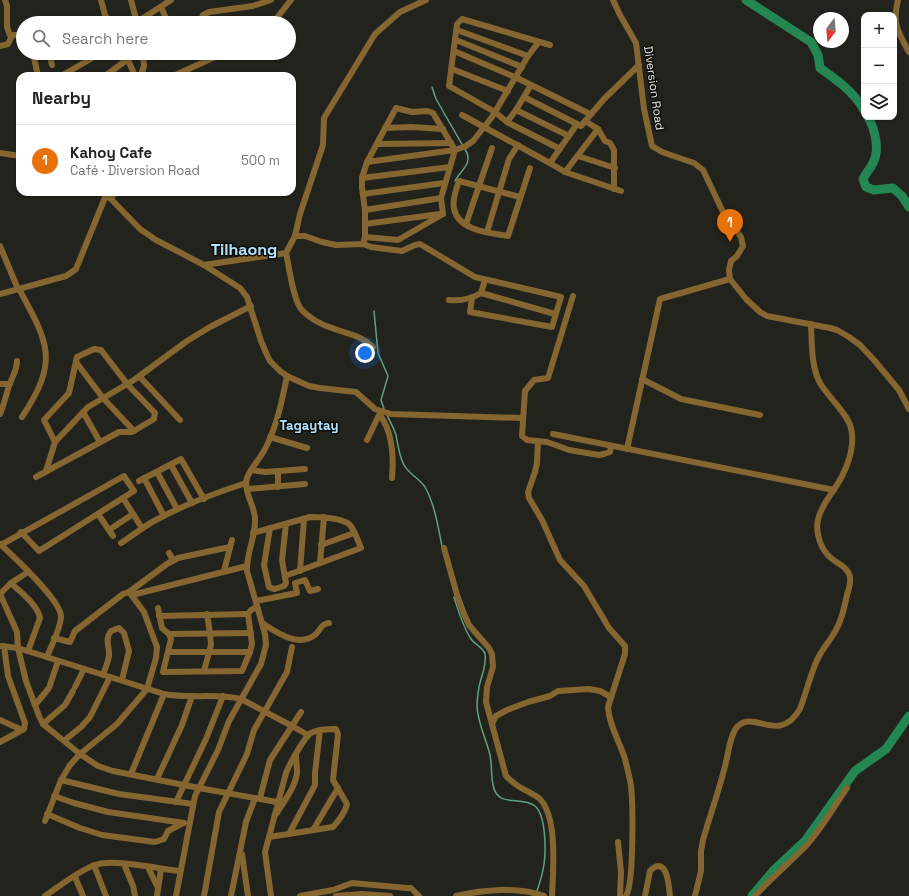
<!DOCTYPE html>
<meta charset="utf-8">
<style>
:root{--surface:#fff;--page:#f6f6f6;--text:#222;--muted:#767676;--line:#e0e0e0;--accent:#db2777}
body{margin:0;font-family:"Space Grotesk",sans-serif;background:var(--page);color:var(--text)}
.controls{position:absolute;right:12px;top:12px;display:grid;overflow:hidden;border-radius:8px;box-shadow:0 1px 3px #0004}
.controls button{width:36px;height:36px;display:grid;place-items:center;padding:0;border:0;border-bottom:1px solid var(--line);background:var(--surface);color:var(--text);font:20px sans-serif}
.compass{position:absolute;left:813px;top:12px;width:36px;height:36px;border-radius:50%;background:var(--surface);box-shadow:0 1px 3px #0004;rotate:196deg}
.you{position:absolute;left:365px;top:353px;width:14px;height:14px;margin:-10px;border:3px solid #fff;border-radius:50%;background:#1a73e8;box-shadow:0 0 0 6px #1a73e833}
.badge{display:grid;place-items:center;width:26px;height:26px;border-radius:50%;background:var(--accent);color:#fff;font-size:13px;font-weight:700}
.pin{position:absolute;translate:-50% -33px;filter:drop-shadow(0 1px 2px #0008)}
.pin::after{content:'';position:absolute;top:21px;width:14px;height:12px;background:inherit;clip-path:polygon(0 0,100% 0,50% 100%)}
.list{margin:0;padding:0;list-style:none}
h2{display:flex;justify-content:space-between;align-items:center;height:52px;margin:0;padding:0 16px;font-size:17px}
h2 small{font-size:13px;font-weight:400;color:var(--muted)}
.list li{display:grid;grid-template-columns:26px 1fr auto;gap:12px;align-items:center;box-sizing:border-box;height:72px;padding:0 16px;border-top:1px solid var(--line)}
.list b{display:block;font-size:15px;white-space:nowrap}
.list p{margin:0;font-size:13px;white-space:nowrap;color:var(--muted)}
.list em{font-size:13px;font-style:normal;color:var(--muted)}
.icon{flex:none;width:22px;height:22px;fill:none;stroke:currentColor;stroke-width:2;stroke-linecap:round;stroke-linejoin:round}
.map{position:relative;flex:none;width:909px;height:896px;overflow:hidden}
.search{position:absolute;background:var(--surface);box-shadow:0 1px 3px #0004;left:16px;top:16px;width:280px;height:44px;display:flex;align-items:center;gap:10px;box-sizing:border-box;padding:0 14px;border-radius:22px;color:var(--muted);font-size:15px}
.panel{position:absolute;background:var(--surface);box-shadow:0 1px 3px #0004;left:16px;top:72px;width:280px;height:124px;border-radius:12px}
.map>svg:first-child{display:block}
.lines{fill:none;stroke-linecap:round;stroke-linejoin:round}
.stream{stroke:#5ea27d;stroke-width:1.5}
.river{stroke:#248652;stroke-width:9}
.minor{stroke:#856631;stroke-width:6}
.labels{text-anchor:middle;stroke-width:3;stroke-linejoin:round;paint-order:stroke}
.street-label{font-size:12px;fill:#e5e5e2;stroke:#0c0c0a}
.neighbourhood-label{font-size:13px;font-weight:bold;fill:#b4e3fc;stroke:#0c0c0a}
.district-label{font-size:16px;font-weight:bold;fill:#b4e3fc;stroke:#0c0c0a}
</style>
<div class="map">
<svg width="909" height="896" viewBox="0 0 909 896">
<rect width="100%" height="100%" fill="#23231e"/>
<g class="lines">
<g class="stream">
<polyline points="432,87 436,99 463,146"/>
<path d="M455,181C461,169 474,164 465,149"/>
<polyline points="374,311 378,353 388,376 381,400 384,409"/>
<path d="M387,415C390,422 394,428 396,435C398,445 399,456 404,465C409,474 419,478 425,487C435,505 438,527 442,546"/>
<path d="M454,597C458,610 463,627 471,639C475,645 483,647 485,654C487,666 481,676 479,687C478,693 477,699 477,705C477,722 486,738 490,755C492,765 491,775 493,785C498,809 520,795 535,806C546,815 546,851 544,864C543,873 540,882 537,891"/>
</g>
<g class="river">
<path d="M746,0L811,42L818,55L820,68C837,80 854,92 864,110"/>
<path d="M868,117C875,129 880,150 873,163C870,169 866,173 863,179L866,187L874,190L893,188L902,196L909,207"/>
<polyline points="752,896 774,870 805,841 855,771 886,749 909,716"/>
</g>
<g class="minor">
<polyline points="101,0 105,15 110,23"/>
<polyline points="131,0 137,23"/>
<polyline points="613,0 620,15 636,43 644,109 652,146 662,152 694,163 703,170 723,212 741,237 743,246 737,256 731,261 729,270 730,279 746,299 760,312 767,316 830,328 837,330 849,337 860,345 874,360 899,390 909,409"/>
<path d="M898,0C892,23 898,32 909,52"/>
<polyline points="161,7 168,23"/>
<polyline points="137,22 171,0"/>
<polyline points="199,23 203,15 209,12 253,6 271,0"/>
<polyline points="273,23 291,0"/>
<polyline points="457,30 528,56"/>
<polyline points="11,35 23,35"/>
<polyline points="456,40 522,67"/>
<polyline points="550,45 462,19 457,24 449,86 495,112 507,122 560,149"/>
<polyline points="0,46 8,44 11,38 7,27 7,6 5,0"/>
<polyline points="454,51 517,78 590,114"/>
<polyline points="33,53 38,76"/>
<polyline points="49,53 52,65"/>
<polyline points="125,53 135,76"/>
<polyline points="51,59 61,53"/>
<polyline points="452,69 508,91"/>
<polyline points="141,75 144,66 143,53"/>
<polyline points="61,76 101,53"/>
<polyline points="105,76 128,59"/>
<polyline points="173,76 224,53"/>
<polyline points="524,97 581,126 604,99 639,65"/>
<polyline points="516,110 569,136"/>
<polyline points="462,115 548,162 565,172 621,191"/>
<polyline points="585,121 598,129 605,141 610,143 614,150 614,189"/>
<polyline points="507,122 516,110 531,85"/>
<polyline points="385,128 411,127 443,129"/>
<polyline points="378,144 451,143"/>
<polyline points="0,153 20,156"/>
<polyline points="19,156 19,172"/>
<polyline points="578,156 615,168"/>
<polyline points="367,162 455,150 466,146 473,141 492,117 528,56 538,43"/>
<polyline points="550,163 577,124"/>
<polyline points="565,172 598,129"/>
<polyline points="362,178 450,167"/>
<polyline points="102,192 110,198 140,229 156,240 204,265 240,288 247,297 261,341 267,355 270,361 280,371 287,376 309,386 320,388 356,392 375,409 391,414 522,418"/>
<polyline points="363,194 444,183"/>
<path d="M520,197L459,181C456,189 452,200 454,209C459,231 490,233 508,236L530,168"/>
<polyline points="110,198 117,192"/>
<polyline points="365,210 441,198"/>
<polyline points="365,224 440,214"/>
<polyline points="466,224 492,148"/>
<polyline points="487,232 509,159 518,145"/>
<polyline points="295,236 305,236 322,242 336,245 363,244 371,247 402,251 415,245 420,244 475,277 561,297 552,327 470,312 472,298"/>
<polyline points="365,237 398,240 443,214"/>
<polyline points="363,244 365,237 365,210 362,188 362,178 367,162 396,108 412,112 427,111 433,113 455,150 441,198 443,214"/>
<polyline points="0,246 18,289"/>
<polyline points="204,265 286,253"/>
<path d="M19,289C49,344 59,361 22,417"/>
<polyline points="481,293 555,314"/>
<polyline points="0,294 66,276 76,269 106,195"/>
<polyline points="573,296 548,378 534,380 525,391 522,436 527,440 547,442 569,450 599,455 604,454 610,452 611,446"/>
<path d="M449,300C460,301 471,299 481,293L485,280"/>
<path d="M373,347C360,335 351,335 335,329C323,326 309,318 301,309C293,299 289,266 286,253L295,236L300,214L323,145L324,118L375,34L400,12L426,0"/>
<polyline points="76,362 103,398 134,431"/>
<polyline points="140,377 180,420"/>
<polyline points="642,379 681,399 760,415"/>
<polyline points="0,384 10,384"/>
<polyline points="83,412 100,442"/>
<path d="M0,414C4,405 6,395 9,386C12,377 17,371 17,361"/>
<path d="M380,415C393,433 394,456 392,478"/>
<polyline points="553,434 834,490"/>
<polyline points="270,437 307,448"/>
<polyline points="367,440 380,413"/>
<path d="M538,441L537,463L535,472L528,492L529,498L542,520L560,560L584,586L609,628L625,646V654L608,707C609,726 620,742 625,759C627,768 630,778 631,786C633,804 634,884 626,896"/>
<polyline points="627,449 660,299 730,279"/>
<polyline points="171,465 192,503"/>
<polyline points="251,470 265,472 305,469"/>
<polyline points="46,471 55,442 88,407 134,380 187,341 210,327 251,306"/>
<polyline points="278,471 278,487"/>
<polyline points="157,472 177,509"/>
<polyline points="36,477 119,432 132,432 154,419 155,413 128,385 101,350 94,349 77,357 69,393 44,420 55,442"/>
<polyline points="144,478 164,516"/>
<polyline points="139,481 181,459 204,499"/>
<polyline points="247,489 305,484"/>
<polyline points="123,498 142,528"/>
<polyline points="98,514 113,536"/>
<polyline points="270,528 264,565 269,587 271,588 275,589 284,586 286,583 282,560 286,524"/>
<polyline points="109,530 133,514"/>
<path d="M253,533L310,517C320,517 343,518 350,525C355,531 358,541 361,548L285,576"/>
<path d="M121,543C132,536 143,527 154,521C183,505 215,493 246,483"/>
<path d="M0,544C13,556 60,600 61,616C61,628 51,646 47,657"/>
<polyline points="1,545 124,476 134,491 39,551 21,532"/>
<polyline points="321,545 354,533"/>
<path d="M444,548L457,595L464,614L469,625L489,648L492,654L493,667L487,687L486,702L506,776C513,783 520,788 529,792C532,794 537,796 540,799C558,818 553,871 552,896"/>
<polyline points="169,553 173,560"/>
<polyline points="320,563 324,517"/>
<polyline points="224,571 232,540"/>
<polyline points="300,571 304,519"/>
<path d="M11,583C21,593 37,604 40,618L28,651"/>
<polyline points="0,594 17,632 18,648 26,681 39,716 43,724 80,754 98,766 113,771 199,788 277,802"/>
<polyline points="0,594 11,583 28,572"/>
<polyline points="132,595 247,566"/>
<polyline points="256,601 297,593 295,583 305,580 310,591 318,589"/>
<polyline points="158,608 162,628 169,634 171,639 163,672 242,671 250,652 252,644 248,614 251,610 257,607"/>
<polyline points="159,616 248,614"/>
<path d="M262,623C276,632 299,649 316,634C321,629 321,624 329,623"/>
<polyline points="169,634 251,633"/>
<polyline points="54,638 70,642 75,631 123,594 129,592 167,564 178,558 230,547"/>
<path d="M0,646L18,648L164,694C189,699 216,693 241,699L292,726L308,735"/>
<polyline points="169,652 250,652"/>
<polyline points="204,671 211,645 210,633 207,614"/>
<path d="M103,675C105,669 108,662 109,656C110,646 104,640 111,631L119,628L124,633L129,651L122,680"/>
<polyline points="75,687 84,669"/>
<polyline points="35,705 49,688 58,661"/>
<polyline points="0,720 22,730"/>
<polyline points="43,724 65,705 73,691"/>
<polyline points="492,724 496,716 507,710 528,702 550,696 558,691 589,689 600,691 611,697"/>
<polyline points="65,740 81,727 90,717 110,677"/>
<polyline points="0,742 22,730 24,729 25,723 8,676 4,646"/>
<polyline points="131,774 164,694"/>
<polyline points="157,779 182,725 192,696"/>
<polyline points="61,780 119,794 193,804"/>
<polyline points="54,796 74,803 108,812 184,823"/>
<polyline points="260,798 270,760 301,712"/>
<polyline points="176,802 206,739 223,696"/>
<path d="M277,813C284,801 295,788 297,773C297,767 296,760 296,754"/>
<polyline points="47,814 80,828 102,835 155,842 164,839 168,831 183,823"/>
<polyline points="45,821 61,780 70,765 80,754 117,724 147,689 156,658 157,647 144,612 129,592"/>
<polyline points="313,830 338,788"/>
<polyline points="289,834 315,785 315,773 320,730"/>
<path d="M269,837L333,827C339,820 345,813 347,804L333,780L338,734L336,729C328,729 318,729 311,733C305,736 289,765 286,773L265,852L271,896"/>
<polyline points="618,842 621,872 620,896"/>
<polyline points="242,854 248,896"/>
<polyline points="124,864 133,886 135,896"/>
<polyline points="94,865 106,896"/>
<polyline points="148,867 158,888"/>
<polyline points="75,877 83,896"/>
<path d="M45,896C60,886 78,871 95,865C113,858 159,869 180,871"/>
<polyline points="157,896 161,869"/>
<path d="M176,896L195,796L218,750L229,721L261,664L266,645L265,634L247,571C246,553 256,537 255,519C255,506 243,492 247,478C251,467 260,459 265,449C277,426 282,401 287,376"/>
<polyline points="204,896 219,812 247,754 254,730 287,672 292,647"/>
<polyline points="231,896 246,822 255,798"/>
<polyline points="300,896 333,890 352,883 407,888 411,888 419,896"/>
<polyline points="336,896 362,894 390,896"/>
<path d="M456,896C482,890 518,886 544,896"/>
<path d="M645,896L650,871C667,854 669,886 670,896"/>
<path d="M695,896L701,871V851L703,840C710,815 719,791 725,766C728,756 730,733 738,726C756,710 778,745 800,709C806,693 810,676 817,660C821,651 828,643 833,635C841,623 844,609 847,595C849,589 851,583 850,577C848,567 838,564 831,558C821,550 815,533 818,520C820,509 827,500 833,491C845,474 856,449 851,428C847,413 829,398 820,383C811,366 812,344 811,324"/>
<path d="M755,896C770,879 788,864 804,848C821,830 833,808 847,788"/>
</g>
</g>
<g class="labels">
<g class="street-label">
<text transform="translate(654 88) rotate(82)" y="4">Diversion Road</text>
</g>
<g class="neighbourhood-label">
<text x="309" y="430">Tagaytay</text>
</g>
<g class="district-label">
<text x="244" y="255">Tilhaong</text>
</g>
</g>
</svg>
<div class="controls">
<button>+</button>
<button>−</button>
<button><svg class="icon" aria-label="layers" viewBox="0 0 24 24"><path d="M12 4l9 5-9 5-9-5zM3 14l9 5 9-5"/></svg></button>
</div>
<svg class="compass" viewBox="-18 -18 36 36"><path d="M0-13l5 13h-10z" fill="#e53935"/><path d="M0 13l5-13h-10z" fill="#767676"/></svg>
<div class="you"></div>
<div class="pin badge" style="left:730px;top:242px;background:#e8710a">1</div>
<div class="search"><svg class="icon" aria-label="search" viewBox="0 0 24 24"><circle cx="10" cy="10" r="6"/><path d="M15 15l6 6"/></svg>Search here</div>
<section class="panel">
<h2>Nearby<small></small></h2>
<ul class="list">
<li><span class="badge" style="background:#e8710a">1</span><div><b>Kahoy Cafe</b><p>Café · Diversion Road</p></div><em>500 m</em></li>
</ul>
</section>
</div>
